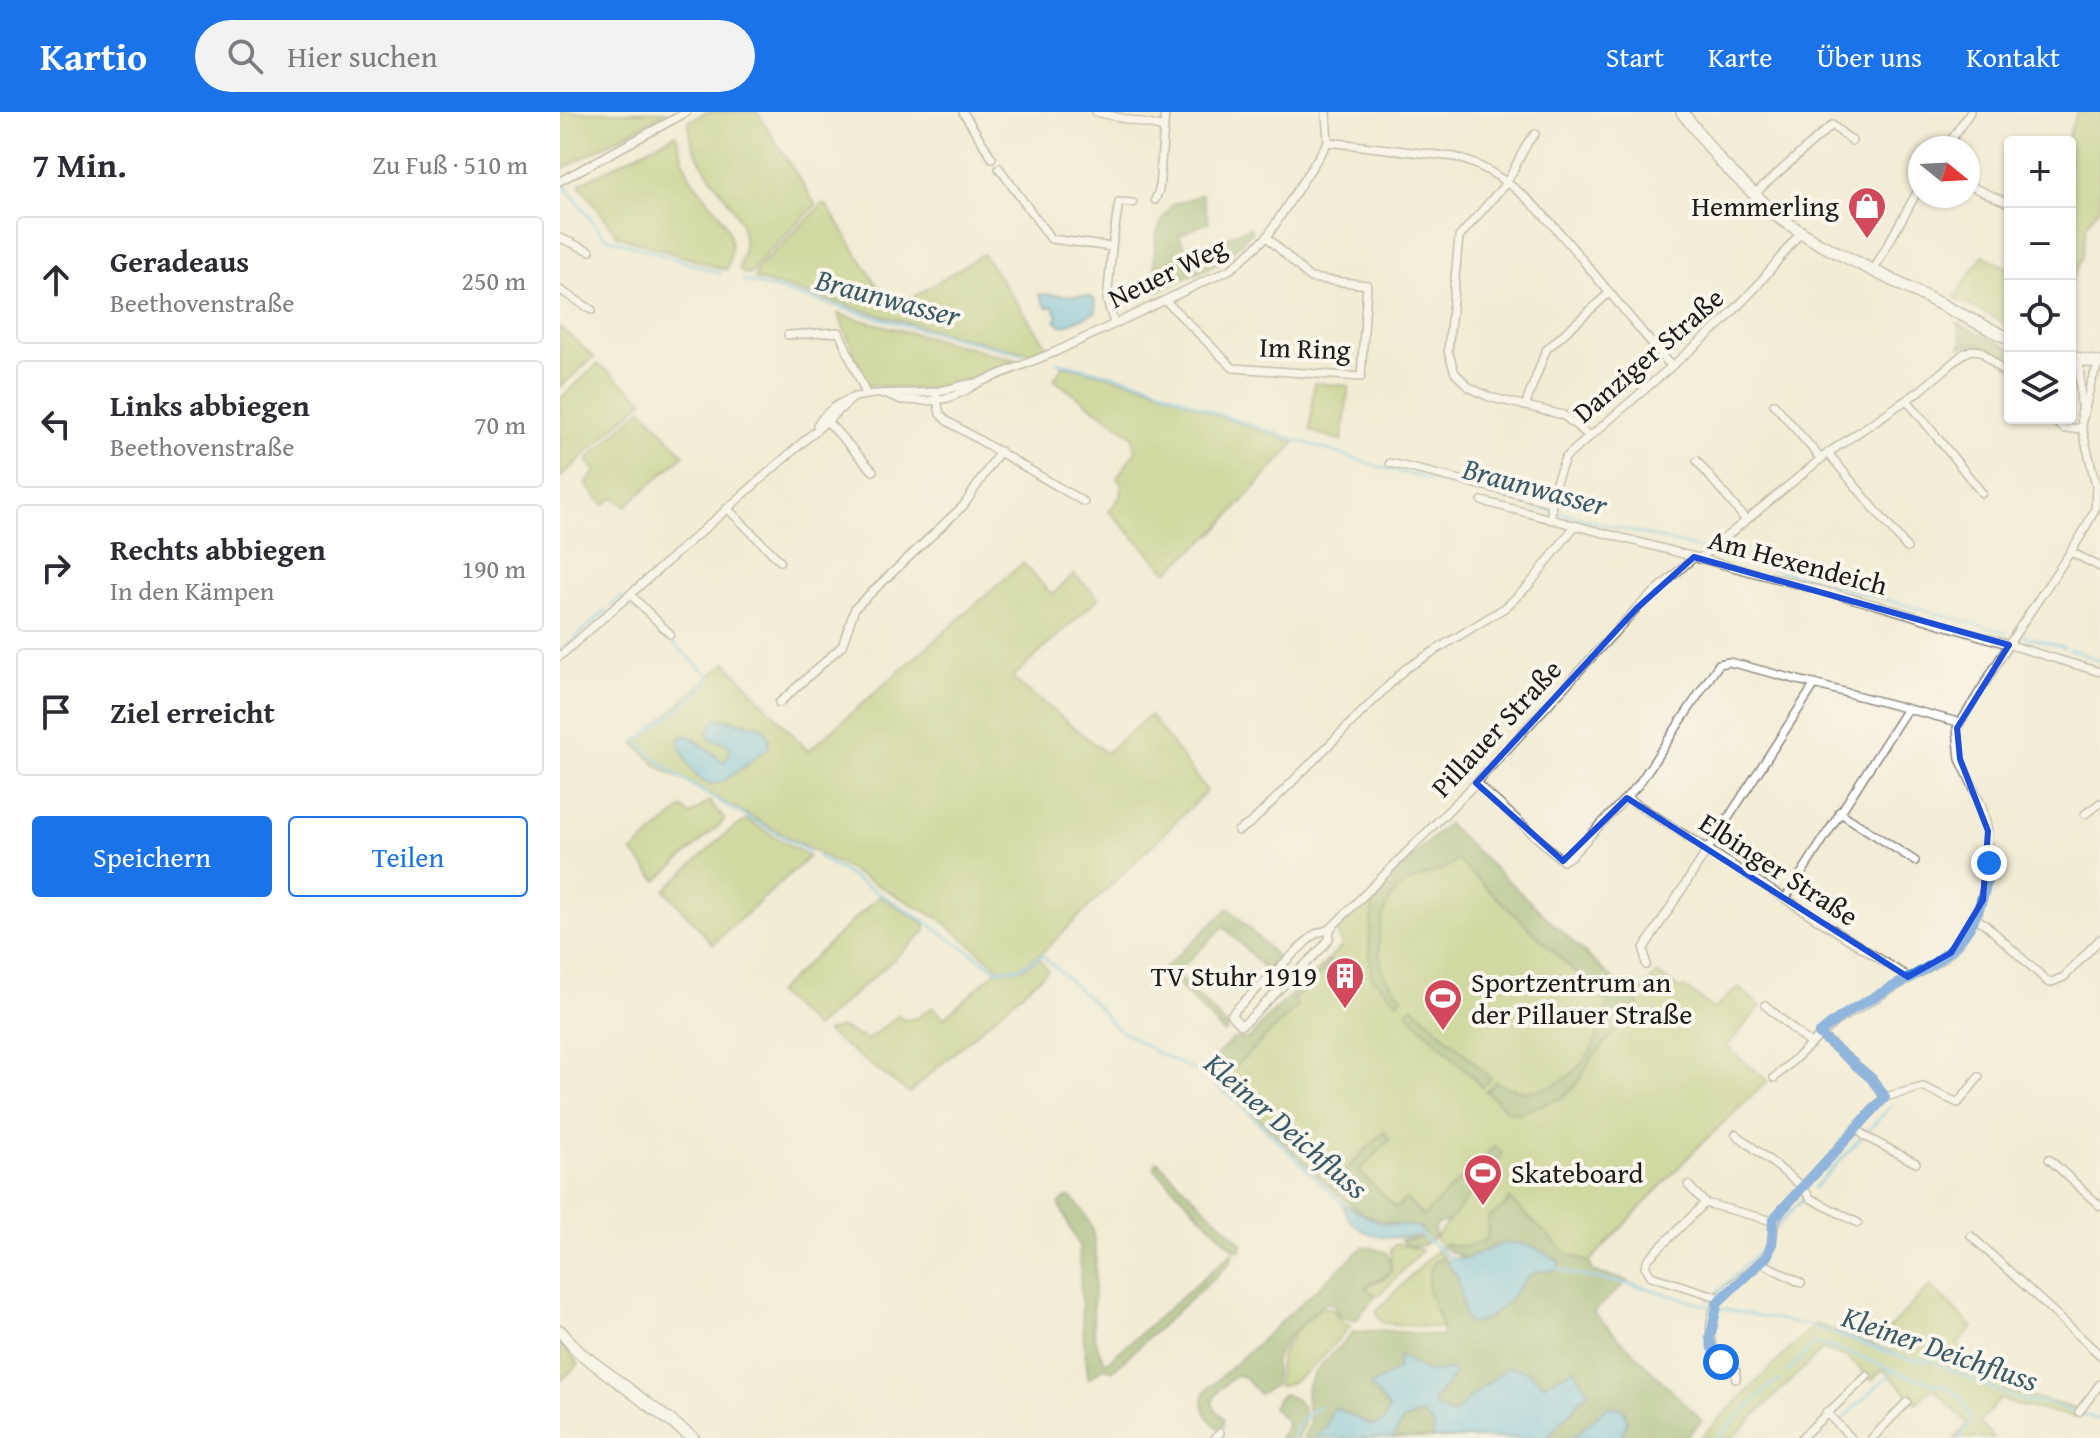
<!DOCTYPE html>
<html lang="de">
<meta charset="utf-8">
<style>
:root{--surface:#fff;--page:#f2f2f3;--text:#2b2b33;--muted:#7c7c81;--line:#e1e1e2;--accent:#1a73e8}
body{margin:0;font-family:"Gentium Book Plus",serif;background:var(--page);color:var(--text)}
.controls{position:absolute;right:24px;top:24px;display:grid;overflow:hidden;border-radius:8px;box-shadow:0 2px 6px #0004}
.controls button{width:72px;height:72px;display:grid;place-items:center;padding:0;border:0;border-bottom:2px solid var(--line);background:var(--surface);color:var(--text);font:40px sans-serif}
.compass{position:absolute;left:1348px;top:24px;width:72px;height:72px;border-radius:50%;background:var(--surface);box-shadow:0 2px 6px #0004;rotate:108deg}
.stop{position:absolute;width:24px;height:24px;margin:-18px;border:6px solid #1a73e8;border-radius:50%;background:#fff}
.stop.end{background:#1a73e8;border-color:#fff;box-shadow:0 2px 8px #0008}
.list{margin:0;padding:0;list-style:none}
h2{display:flex;justify-content:space-between;align-items:center;height:104px;margin:0;padding:0 32px;font-size:34px}
h2 small{font-size:26px;font-weight:400;color:var(--muted)}
.list li{display:grid;grid-template-columns:52px 1fr auto;gap:24px;align-items:center;box-sizing:border-box;height:128px;margin:0 16px 16px;padding:0 16px;border:2px solid var(--line);border-radius:8px}
.list b{display:block;font-size:30px;white-space:nowrap}
.list p{margin:0;font-size:26px;white-space:nowrap;color:var(--muted)}
.list em{font-size:26px;font-style:normal;color:var(--muted)}
.actions{display:flex;gap:16px;padding:24px 32px}
.actions a{flex:1;padding:18px 0;border:2px solid var(--accent);border-radius:8px;text-align:center;font-size:28px;color:var(--accent)}
.actions .main{background:var(--accent);color:#fff}
.icon{flex:none;width:44px;height:44px;fill:none;stroke:currentColor;stroke-width:2;stroke-linecap:round;stroke-linejoin:round}
.map{position:relative;flex:none;width:1540px;height:1326px;overflow:hidden}
header{display:flex;align-items:center;gap:48px;box-sizing:border-box;height:112px;padding:0 40px;background:var(--accent);color:#fff}
header strong{font-size:38px}
nav{display:flex;gap:44px;margin-inline-start:auto;font-size:28px}
.search{width:560px;height:72px;background:var(--page);display:flex;align-items:center;gap:20px;box-sizing:border-box;padding:0 28px;border-radius:44px;color:var(--muted);font-size:30px}
main{display:flex}
aside{flex:1;background:var(--surface)}
.map>svg:first-child{display:block}
.green{fill:#a9c166;stroke:#626e41;stroke-width:2;fill-rule:evenodd}
.forest{fill:#86a75b;stroke:#51623c;stroke-width:2}
.water{fill:#65bce2;stroke:#406c7f;stroke-width:2}
.lines{fill:none;stroke-linecap:round;stroke-linejoin:round}
.stream{stroke:#65bce2;stroke-width:3}
.street-casing{stroke:#888479;stroke-width:10}
.secondary-casing{stroke:#888479;stroke-width:14}
.street{stroke:#fff;stroke-width:7}
.secondary{stroke:#fff;stroke-width:11}
.route{stroke:#1a73e8;stroke-width:10}
.marked{fill:none;stroke:#1d4ed8;stroke-width:6;stroke-linejoin:round}
.labels{text-anchor:middle;stroke-width:8;stroke-linejoin:round;paint-order:stroke}
.poi-label{font-size:28px;fill:#1c1c1c;stroke:#fbf7ec;text-anchor:end}
.street-label{font-size:28px;fill:#1c1c1c;stroke:#fbf7ec}
.water-label{font-size:30px;font-style:italic;fill:#395c6b;stroke:#fbf7ec}
</style>
<header>
<strong>Kartio</strong>
<div class="search"><svg class="icon" aria-label="search" viewBox="0 0 24 24"><circle cx="10" cy="10" r="6"/><path d="M15 15l6 6"/></svg>Hier suchen</div>
<nav><a>Start</a><a>Karte</a><a>Über uns</a><a>Kontakt</a></nav>
</header>
<main>
<aside>
<h2>7 Min.<small>Zu Fuß · 510 m</small></h2>
<ul class="list">
<li><svg class="icon" aria-label="ahead" viewBox="0 0 24 24"><path d="M12 20V5M6 11l6-6 6 6"/></svg><div><b>Geradeaus</b><p>Beethovenstraße</p></div><em>250 m</em></li>
<li><svg class="icon" aria-label="left" viewBox="0 0 24 24"><path d="M17 20v-9H6M10 6l-5 5 5 5"/></svg><div><b>Links abbiegen</b><p>Beethovenstraße</p></div><em>70 m</em></li>
<li><svg class="icon" aria-label="right" viewBox="0 0 24 24"><path d="M7 20v-9h11M14 6l5 5-5 5"/></svg><div><b>Rechts abbiegen</b><p>In den Kämpen</p></div><em>190 m</em></li>
<li><svg class="icon" aria-label="arrive" viewBox="0 0 24 24"><path d="M6 21V4h12l-3 4 3 4H6"/></svg><div><b>Ziel erreicht</b></div></li>
</ul>
<div class="actions"><a class="main">Speichern</a><a>Teilen</a></div>
</aside>
<div class="map">
<svg width="1540" height="1326" viewBox="0 0 1540 1326">
<rect width="100%" height="100%" fill="#fbf7ec"/>
<filter id="ink" filterUnits="userSpaceOnUse"><feTurbulence type="fractalNoise" baseFrequency=".0125" numOctaves="2"/><feDisplacementMap in="SourceGraphic" scale="16" xChannelSelector="R" yChannelSelector="G"/><feConvolveMatrix kernelMatrix="1 2 1 2 8 2 1 2 1" color-interpolation-filters="sRGB"/></filter>
<filter id="wash" filterUnits="userSpaceOnUse"><feTurbulence type="fractalNoise" baseFrequency=".006" numOctaves="4" result="noise"/><feDisplacementMap in="SourceGraphic" scale="32" xChannelSelector="R" yChannelSelector="G"/><feGaussianBlur stdDeviation="1.8" result="paint"/><feColorMatrix in="noise" values="0 0 0 0 0 0 0 0 0 0 0 0 0 0 0 0 0 1.4 0 .05"/><feComposite in="paint" operator="in"/></filter>
<g filter="url(#wash)">
<rect width="100%" height="100%" fill="#f3ecd6"/>
<g class="green">
<polygon points="0,0 107,0 0,58"/>
<path d="M147,0H197L256,93L195,154L191,162L182,161L179,156C180,149 184,140 184,132C187,91 127,57 129,9Z"/>
<polygon points="1517,0 1540,0 1540,94 1526,114 1523,143 1510,173 1510,30 1506,30"/>
<path d="M116,22C120,35 123,52 130,64C151,97 184,114 166,158L58,124L19,72Z"/>
<polygon points="263,92 267,93 323,183 337,194 345,190 423,142 488,235 470,242 344,210 195,167 196,158"/>
<polygon points="1423,143 1447,156 1450,151 1450,214 1394,186"/>
<polygon points="278,202 457,248 424,263 365,278 307,273"/>
<polygon points="0,215 34,245 0,275"/>
<polygon points="38,252 84,288 0,366 0,287"/>
<polygon points="503,253 586,273 614,283 656,303 735,331 658,417 607,460 549,399 561,384 562,373 557,366 576,338 572,323 494,268"/>
<polygon points="754,271 789,274 782,329 750,319"/>
<polygon points="82,296 124,343 65,395 55,385 44,393 25,372 36,360 27,348"/>
<path d="M463,451L492,483L514,462L539,486L452,566L546,641L590,603L647,679L483,840L461,854L440,857L380,807L97,654L75,632L166,550L248,639ZM160,606L196,613L207,636L193,646L186,655L138,666L124,644L135,627L164,650L172,639L167,632L157,630Z"/>
<polygon points="149,689 165,708 97,769 72,740 122,696 130,703"/>
<polygon points="187,708 249,745 153,832 105,778 169,719"/>
<path d="M887,712L1075,888L1097,861L1121,877L1124,875L1154,897L1178,875L1201,894L1166,935L1208,969L1137,1036L1029,1150L1009,1143L949,1087L927,1116L928,1125C914,1136 902,1135 885,1132L882,1135L875,1126L941,1043L935,1034L863,1104L836,1097L799,1059L830,1028L824,1020L769,1074L663,971L641,958L645,954L667,962L738,894L733,888L771,852L768,848L782,834L778,823L779,817Z"/>
<polygon points="319,784 365,812 366,819 255,916 216,881"/>
<polygon points="479,846 488,858 349,981 266,920 280,915 307,928 339,903 343,908 356,906 373,895 384,906 437,858 462,857"/>
<path d="M836,1132L862,1138L819,1184L809,1179L807,1175C815,1168 824,1169 831,1161V1137Z"/>
<path d="M877,1138L884,1146L874,1150C866,1167 872,1200 884,1216L822,1211L816,1199Z"/>
<polygon points="1370,1174 1413,1215 1398,1232 1442,1274 1450,1280 1518,1297 1515,1305 1456,1293 1440,1287 1419,1311 1434,1326 1395,1326 1408,1312 1373,1276 1356,1291 1323,1257 1312,1268 1287,1245 1262,1238 1172,1326 1140,1326 1255,1212 1331,1239 1335,1232 1323,1226 1327,1218"/>
<path d="M761,1195L773,1197L778,1206L790,1214C774,1231 741,1275 718,1274C717,1232 732,1222 761,1195Z"/>
<polygon points="0,1231 19,1252 0,1270"/>
</g>
<g class="forest">
<polygon points="642,82 649,110 619,123 628,142 690,115 692,120 660,151 598,178 594,146 596,124 603,106 612,93"/>
<path d="M1397,211L1450,236V256C1434,240 1423,227 1400,235L1402,228Z"/>
<path d="M887,712L1079,892L1032,946L1017,972L1002,986L958,1001L948,999L926,979L935,970C976,992 1020,969 1036,927C1041,914 1041,904 1049,892L897,748C877,764 866,760 846,772C819,788 812,837 826,864C829,871 837,878 842,884L838,890L811,864L809,831L814,783Z"/>
<polygon points="669,796 719,847 707,859 664,815 615,861 669,916 664,921 603,857"/>
<polygon points="768,848 771,851 733,888 738,894 667,962 645,954 673,927 690,926 706,907"/>
<polygon points="853,894 931,966 922,975 846,899"/>
<path d="M824,1020L830,1028L799,1059L836,1096L846,1087L863,1104L935,1034L942,1042L889,1110H883L874,1114L875,1123C865,1135 855,1138 841,1130V1128L863,1125L865,1120L861,1115C816,1111 802,1105 769,1074Z"/>
<polygon points="597,1049 682,1131 681,1139 674,1137 594,1056"/>
<path d="M511,1085C521,1096 530,1108 533,1122C543,1164 520,1214 546,1251L674,1139L669,1152L552,1259L545,1255L528,1267L522,1210L519,1134L499,1092L506,1086Z"/>
<path d="M949,1087L1009,1143L1029,1150L1034,1160L1068,1169L1033,1200L1142,1309L1125,1326H1061L1067,1309L1048,1294L1012,1326H987L1028,1279L1015,1257L984,1272L965,1258L931,1268L894,1303L876,1296L873,1289L876,1282L892,1267L877,1260H868L840,1245L838,1258L810,1274L829,1297L824,1310L813,1314L773,1295L767,1314L755,1326H743C758,1299 742,1298 747,1276C751,1259 781,1234 793,1220L822,1218L882,1224C884,1198 857,1186 874,1149L884,1146L897,1163L903,1192L930,1206L969,1164L999,1148L986,1142L941,1132L905,1147L882,1135L885,1132C902,1135 914,1136 928,1125V1105L946,1094Z"/>
<path d="M804,1134L826,1140C840,1169 820,1162 805,1175L816,1184L795,1209L778,1204L774,1192L764,1191L725,1228L715,1248V1273L699,1282L684,1265L676,1263L660,1277L652,1290L655,1297L664,1307L663,1314L658,1316C646,1306 639,1294 645,1279Z"/>
<path d="M723,1282C748,1289 748,1306 738,1326H719L728,1312L713,1295L717,1287Z"/>
<polygon points="862,1302 874,1314 873,1326 833,1326 843,1308"/>
</g>
<g class="water">
<polygon points="479,182 529,184 535,188 536,200 505,214 500,213 495,208 498,205 493,194 487,196"/>
<path d="M156,606L203,615L209,626L208,636C168,662 147,704 119,631L120,625L128,623L164,650L171,639L167,632L151,627L147,621Z"/>
<path d="M782,1091L820,1111L859,1115L863,1123C831,1128 793,1129 782,1091Z"/>
<path d="M955,1131L972,1134L999,1149L997,1158L978,1159L969,1164C952,1182 935,1210 909,1212L905,1206L897,1163L886,1151L891,1146L906,1147L941,1132Z"/>
<polygon points="840,1244 868,1260 891,1258 895,1262 873,1289 876,1296 893,1303 914,1282 948,1255 965,1258 984,1272 1015,1257 1028,1279 987,1326 873,1326 874,1314 862,1302 843,1308 833,1326 755,1326 767,1314 773,1295 813,1314 824,1310 829,1296 810,1274 837,1258"/>
<polygon points="1048,1294 1064,1297 1067,1309 1061,1326 1012,1326"/>
</g>
<g class="lines">
<g class="stream">
<polyline points="1,69 45,125 160,161"/>
<polyline points="183,168 352,215 463,242"/>
<polyline points="497,250 587,271 660,303 817,354 1145,438"/>
<polyline points="1152,440 1448,521"/>
<path d="M51,494L62,485L151,565L134,584L77,629C121,676 194,706 249,740"/>
<polyline points="1464,524 1504,535"/>
<polyline points="1510,537 1540,549"/>
<polyline points="0,539 47,498"/>
<polyline points="258,745 360,806 437,858 461,855 482,843 541,898 554,914 594,939 642,962 679,991 784,1093"/>
<polyline points="1254,1076 1333,992"/>
<polyline points="1216,1115 1244,1086"/>
<polyline points="860,1122 892,1147"/>
<polyline points="995,1155 1012,1162 1083,1175 1147,1194 1251,1214 1349,1247 1372,1249 1458,1288 1485,1291 1540,1308"/>
<polyline points="1148,1189 1202,1137 1211,1121"/>
<polyline points="1227,1261 1254,1231 1294,1242 1346,1263 1387,1275 1400,1284 1409,1302 1410,1312 1399,1326"/>
<polyline points="1284,1306 1333,1259"/>
<polyline points="733,1326 741,1308 759,1294"/>
<polyline points="1157,1326 1210,1273 1221,1268"/>
<polyline points="1256,1326 1264,1318"/>
</g>
</g>
</g>
<g filter="url(#ink)">
<g class="lines">
<g class="street-casing">
<g id="street">
<polyline points="403,0 432,46"/>
<polyline points="536,0 604,16"/>
<polyline points="975,22 968,30 947,70 899,125 888,239 895,261 909,275 929,285 1003,303 1029,324"/>
<path d="M768,30L895,45C959,63 999,120 1039,168C1063,197 1087,226 1111,254"/>
<polyline points="1386,36 1410,0"/>
<polyline points="439,56 491,127 552,135 547,189 554,211"/>
<polyline points="0,69 127,0"/>
<polyline points="1408,73 1450,92"/>
<polyline points="1193,83 1272,13 1292,29"/>
<polyline points="595,88 599,78 605,0"/>
<polyline points="0,126 30,139"/>
<polyline points="552,135 559,90 573,91"/>
<polyline points="1313,159 1360,75"/>
<polyline points="0,178 32,198"/>
<polyline points="606,189 673,256 801,265 807,173 750,166 707,125"/>
<polyline points="228,223 279,220 306,282"/>
<polyline points="375,279 380,302 387,309 524,390"/>
<polyline points="329,283 342,288 367,289 388,286 405,279 418,271 495,240 671,157 707,125 768,30 766,0"/>
<polyline points="1347,288 1422,381"/>
<polyline points="1214,292 1261,347"/>
<polyline points="965,294 986,238 1049,181"/>
<polyline points="264,306 313,359"/>
<polyline points="1491,306 1504,317 1522,316"/>
<polyline points="1523,306 1531,270 1539,251"/>
<path d="M257,313C286,271 328,285 372,280C387,278 401,273 415,271"/>
<polyline points="1268,341 1347,436"/>
<polyline points="1137,349 1185,407"/>
<polyline points="830,351 991,390"/>
<polyline points="922,389 1317,493 1540,560"/>
<polyline points="167,396 220,449"/>
<polyline points="991,408 992,380 1005,346 1163,210 1197,174 1241,120"/>
<polyline points="1511,440 1540,455"/>
<polyline points="1139,447 1268,341 1361,278 1403,242 1412,238 1421,239 1450,266"/>
<polyline points="71,483 110,522"/>
<polyline points="0,544 294,285"/>
<polyline points="219,591 282,534 295,496 404,393 440,339"/>
<polyline points="916,671 1003,749 1012,743 1078,673 1159,552 1169,550 1185,554 1398,610"/>
<polyline points="1067,686 1348,865"/>
<polyline points="1279,700 1355,749"/>
<polyline points="1525,702 1540,691"/>
<polyline points="678,719 692,710 845,557 946,495 970,472 1014,415"/>
<polyline points="1225,787 1347,597"/>
<polyline points="1415,806 1425,812 1489,871 1504,865 1540,827"/>
<polyline points="770,817 769,827 763,835 687,909 681,913 671,903 676,897 745,831 755,822 770,817 916,671 1077,496 1134,445"/>
<polyline points="1086,853 1084,836 1255,572"/>
<polyline points="1205,893 1249,931"/>
<polyline points="1214,966 1275,910 1384,846 1399,831 1418,800 1428,762 1428,719 1422,694 1400,647 1397,616 1458,518 1521,424 1535,397 1536,373 1522,316 1519,247"/>
<polyline points="1325,985 1363,975 1398,991 1419,965"/>
<polyline points="1296,1016 1306,1025 1356,1051"/>
<polyline points="1176,1022 1243,1075 1250,1086 1298,1111"/>
<polyline points="1489,1047 1540,1094"/>
<polyline points="1128,1073 1145,1091"/>
<polyline points="1411,1124 1540,1243"/>
<polyline points="1200,1150 1241,1171"/>
<polyline points="1161,1186 1091,1164 1085,1154 1088,1147 1145,1091 1213,1109"/>
<path d="M1176,1267V1259C1148,1248 1145,1213 1158,1189C1169,1169 1197,1160 1208,1141C1216,1128 1210,1113 1220,1100L1325,985L1311,966L1259,922"/>
<polyline points="1266,1300 1291,1326"/>
<polyline points="1519,1300 1540,1272"/>
<polyline points="655,1326 660,1321"/>
<polyline points="1241,1326 1307,1264"/>
<polyline points="1312,1326 1347,1290"/>
</g>
</g>
<g class="secondary-casing">
<g id="secondary">
<polyline points="1122,0 1162,51 1218,105 1258,131 1450,227"/>
<polyline points="1510,245 1540,251"/>
<polyline points="0,1219 19,1240 133,1326"/>
</g>
</g>
<use href="#street" class="street"/>
<use href="#secondary" class="secondary"/>
</g>
</g>
<g class="lines" filter="url(#ink)">
<path class="route" d="M1161,1250L1152,1236L1150,1226L1158,1190L1207,1144L1212,1132L1213,1109L1216,1104L1325,985L1311,966L1259,922C1330,859 1420,865 1429,751"/>
</g>
<path d="M0 0H1540V1326H0ZM1134,445L1449,533L1397,616L1400,647L1428,719L1423,788L1391,841L1348,865L1067,686L1003,749L916,671L1077,496Z" fill="#f3ecd6" fill-opacity=".55" fill-rule="evenodd"/>
<path class="marked" d="M1134,445L1449,533L1397,616L1400,647L1428,719L1423,788L1391,841L1348,865L1067,686L1003,749L916,671L1077,496Z"/>
<defs>
<g id="shop-pin" transform="scale(2)"><path d="M0 17L-7.5 6A9.5 9.5 0 1 1 7.5 6Z" fill="#d1495b" stroke="#fbf7ec"/><path d="M-5-2.5h2.3a2.7 3.5 0 0 1 5.4 0H5L5.5 6h-11ZM-1.5-2.5h3a1.5 2.3 0 0 0-3 0Z" fill="#fff"/></g>
<g id="building-pin" transform="scale(2)"><path d="M0 17L-7.5 6A9.5 9.5 0 1 1 7.5 6Z" fill="#d1495b" stroke="#fbf7ec"/><path d="M-4-6H4V6H1V3H-1V6H-4ZM-2.5-4.3h1.7v1.8h-1.7ZM.8-4.3h1.7v1.8H.8ZM-2.5-1h1.7V.8h-1.7ZM.8-1h1.7V.8H.8Z" fill="#fff"/></g>
<g id="stadium-pin" transform="scale(2)"><path d="M0 17L-7.5 6A9.5 9.5 0 1 1 7.5 6Z" fill="#d1495b" stroke="#fbf7ec"/><path d="M0-5a6.5 5 0 1 0 0 10a6.5 5 0 1 0 0-10ZM-3.5-1.8h7v3.6h-7Z" fill="#fff"/></g>
</defs>
<g fill-rule="evenodd">
<use href="#shop-pin" x="1307" y="94"/>
<use href="#building-pin" x="785" y="864"/>
<use href="#stadium-pin" x="883" y="886"/>
<use href="#stadium-pin" x="923" y="1061"/>
</g>
<g class="labels">
<g class="poi-label">
<text x="1279" y="104">Hemmerling</text>
<text x="757" y="874">TV Stuhr 1919</text>
<text x="911" y="880" text-anchor="start">Sportzentrum an<tspan x="911" dy="32">der Pillauer Straße</tspan></text>
<text x="951" y="1071" text-anchor="start">Skateboard</text>
</g>
<g class="street-label">
<text transform="translate(607 160) rotate(-26)" y="10">Neuer Weg</text>
<text transform="translate(745 236) rotate(2)" y="10">Im Ring</text>
<text transform="translate(1088 243) rotate(-41)" y="10">Danziger Straße</text>
<text transform="translate(1238 450) rotate(15)" y="10">Am Hexendeich</text>
<text transform="translate(936 616) rotate(-47)" y="10">Pillauer Straße</text>
<text transform="translate(1219 757) rotate(33)" y="10">Elbinger Straße</text>
</g>
<g class="water-label">
<text transform="translate(328 186) rotate(15)" y="10">Braunwasser</text>
<text transform="translate(975 375) rotate(15)" y="10">Braunwasser</text>
<text transform="translate(726 1014) rotate(41)" y="10">Kleiner Deichfluss</text>
<text transform="translate(1380 1237) rotate(19)" y="10">Kleiner Deichfluss</text>
</g>
</g>
</svg>
<div class="controls">
<button>+</button>
<button>−</button>
<button><svg class="icon" aria-label="locate" viewBox="0 0 24 24"><circle cx="12" cy="12" r="6"/><path d="M12 2v4M12 18v4M2 12h4M18 12h4"/></svg></button>
<button><svg class="icon" aria-label="layers" viewBox="0 0 24 24"><path d="M12 4l9 5-9 5-9-5zM3 14l9 5 9-5"/></svg></button>
</div>
<svg class="compass" viewBox="-18 -18 36 36"><path d="M0-13l5 13h-10z" fill="#e53935"/><path d="M0 13l5-13h-10z" fill="#7c7c81"/></svg>
<div class="stop" style="left:1161px;top:1250px"></div>
<div class="stop end" style="left:1429px;top:751px"></div>
</div>
</main>
